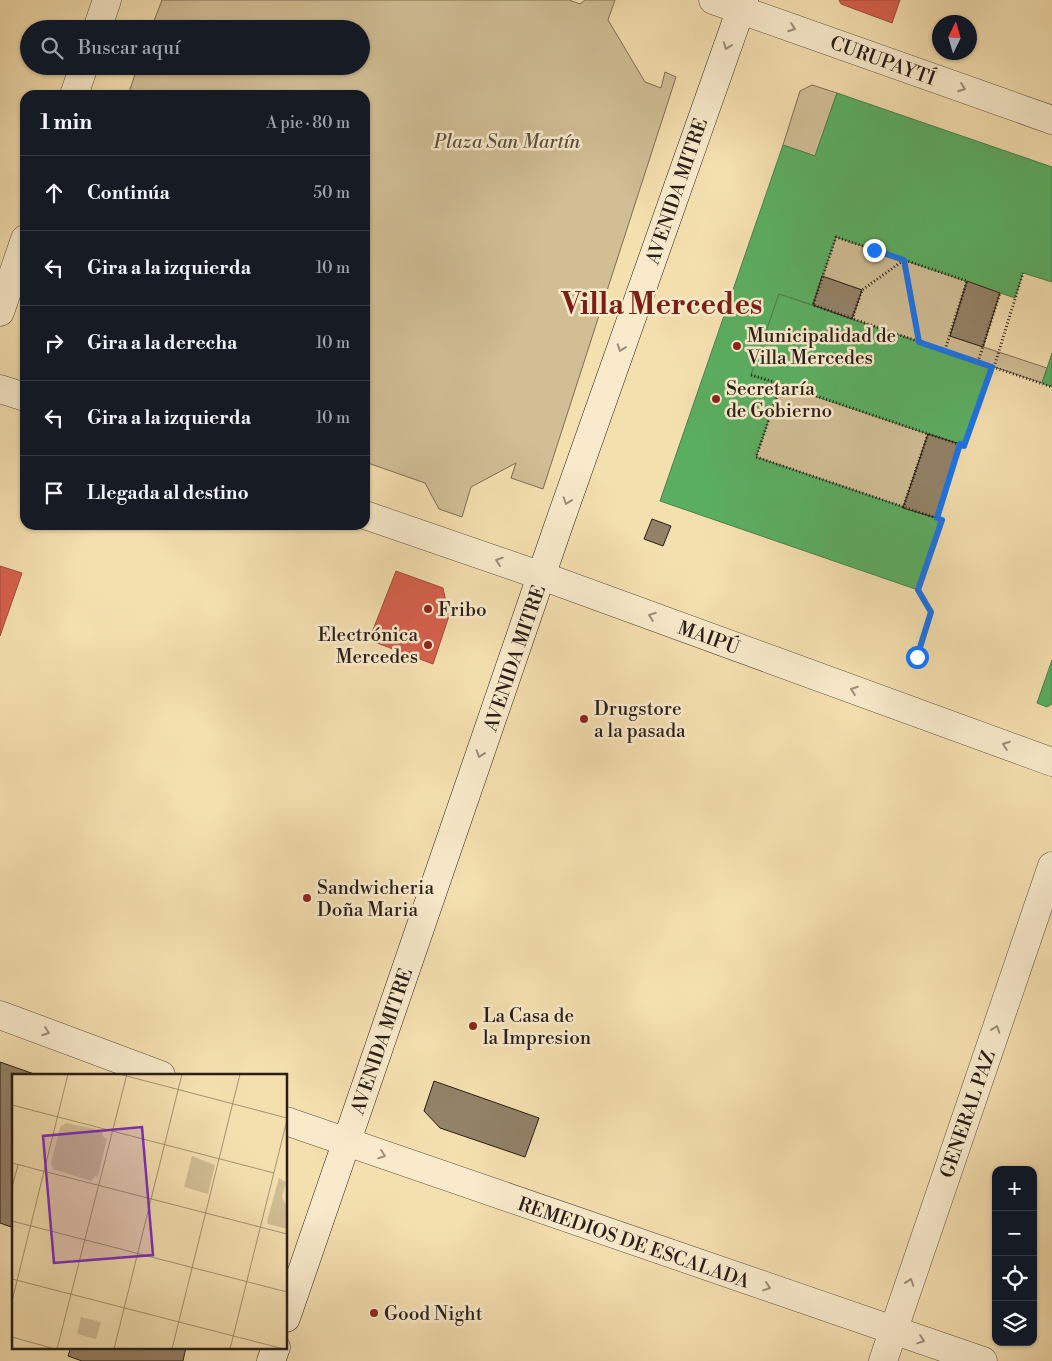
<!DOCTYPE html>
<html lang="es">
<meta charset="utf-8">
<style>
:root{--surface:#171b24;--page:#20242c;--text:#f1f3f6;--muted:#9ea1a6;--line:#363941}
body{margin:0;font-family:"Libre Bodoni",serif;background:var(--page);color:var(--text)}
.controls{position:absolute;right:15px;bottom:15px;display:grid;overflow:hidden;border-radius:10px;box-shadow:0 1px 4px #0004}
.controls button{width:45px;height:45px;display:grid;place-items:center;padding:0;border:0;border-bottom:1px solid var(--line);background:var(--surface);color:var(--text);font:25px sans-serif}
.compass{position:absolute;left:932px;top:15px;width:45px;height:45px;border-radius:50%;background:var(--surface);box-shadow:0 1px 4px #0004;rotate:5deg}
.stop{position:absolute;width:15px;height:15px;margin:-11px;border:4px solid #1a73e8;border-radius:50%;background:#fff}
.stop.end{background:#1a73e8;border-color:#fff;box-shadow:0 1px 5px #0008}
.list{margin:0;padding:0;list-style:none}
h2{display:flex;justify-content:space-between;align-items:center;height:65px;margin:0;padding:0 20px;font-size:21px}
h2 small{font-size:16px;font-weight:400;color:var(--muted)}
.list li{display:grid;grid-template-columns:32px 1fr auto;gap:15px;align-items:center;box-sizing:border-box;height:75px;padding:0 20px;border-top:1px solid var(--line)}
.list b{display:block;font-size:19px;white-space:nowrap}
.list em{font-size:16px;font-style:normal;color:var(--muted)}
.icon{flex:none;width:28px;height:28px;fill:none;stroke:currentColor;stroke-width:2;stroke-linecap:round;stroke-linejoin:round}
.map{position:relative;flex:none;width:1052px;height:1361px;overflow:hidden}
.search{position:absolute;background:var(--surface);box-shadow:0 1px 4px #0004;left:20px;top:20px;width:350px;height:55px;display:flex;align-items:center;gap:12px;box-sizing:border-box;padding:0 18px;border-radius:28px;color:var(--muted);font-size:19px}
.panel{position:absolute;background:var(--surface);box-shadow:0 1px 4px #0004;left:20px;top:90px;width:350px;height:440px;border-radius:15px}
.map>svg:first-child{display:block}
.green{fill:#d1be95;stroke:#7d6e56}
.shops{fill:#d6604d;stroke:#a24c3d}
.public{fill:#5aae61;stroke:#4b834b}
.building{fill:#938267;stroke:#291e18}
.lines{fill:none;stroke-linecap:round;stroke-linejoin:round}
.minor-casing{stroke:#5c4e3e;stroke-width:29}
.tertiary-casing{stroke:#5c4e3e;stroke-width:29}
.secondary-casing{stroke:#291e18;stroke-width:29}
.path{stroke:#291e18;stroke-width:3;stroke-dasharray:1 2.5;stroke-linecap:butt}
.minor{stroke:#f8eacb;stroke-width:28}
.tertiary{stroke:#f8eacb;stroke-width:28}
.secondary{stroke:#f8eacb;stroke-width:28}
.oneway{stroke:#9b8e7a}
.route{stroke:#1a73e8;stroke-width:6}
.poi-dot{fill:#8f2418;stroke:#f8eacb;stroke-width:2}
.labels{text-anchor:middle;stroke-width:5;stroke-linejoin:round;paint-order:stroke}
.street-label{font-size:19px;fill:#291e18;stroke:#f8eacb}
.park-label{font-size:19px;font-style:italic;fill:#5b4e3e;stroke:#f8eacb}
.poi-label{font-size:19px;fill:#291e18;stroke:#f8eacb;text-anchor:start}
.town-label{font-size:29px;font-weight:bold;fill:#7a1f14;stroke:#f8eacb}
.inset-road{fill:none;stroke:#a39273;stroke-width:1}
.view{fill:#7b2cbf;fill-opacity:0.15;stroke:#7b2cbf;stroke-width:2.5}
.inset-edge{fill:none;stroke:#291e18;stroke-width:2.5}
</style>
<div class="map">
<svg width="1052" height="1361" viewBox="0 0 1052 1361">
<rect width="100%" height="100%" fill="#f4dfaf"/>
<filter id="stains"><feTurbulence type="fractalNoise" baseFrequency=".004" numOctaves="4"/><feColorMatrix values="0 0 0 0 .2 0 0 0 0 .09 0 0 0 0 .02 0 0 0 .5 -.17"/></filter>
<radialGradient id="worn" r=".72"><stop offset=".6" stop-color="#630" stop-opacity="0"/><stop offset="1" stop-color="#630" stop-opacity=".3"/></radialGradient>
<g class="green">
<polygon points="162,0 569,0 580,4 585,0 615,0 608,20 645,82 661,88 665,72 676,77 543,489 511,478 516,463 471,487 462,517 439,509 425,483 365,462 365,95 128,95 138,66 361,66 361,29 151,29"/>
<polygon points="812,85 837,93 815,156 783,145 800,91"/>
<polygon points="836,237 967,281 950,336 1047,368 1042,383 852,319 862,290 822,276"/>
<polygon points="781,384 928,434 903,508 756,457"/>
</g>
<g class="shops">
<polygon points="839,0 900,0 892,23 841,4"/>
<polygon points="0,566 22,573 0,636"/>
<polygon points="396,571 443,588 449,616 433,664 369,640"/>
</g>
<g class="public">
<polygon points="837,93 1052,167 1052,282 1023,273 1015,298 836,237 813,305 779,294 751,375 781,384 756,457 942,520 918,590 660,501 783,145 815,156"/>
<polygon points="779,294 992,367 964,446 751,375"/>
<polygon points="1052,353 1052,387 1042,383"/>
<polygon points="1052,660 1052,704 1047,707 1037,703"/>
</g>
<g class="building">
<polygon points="822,276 862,290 852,319 813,305"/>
<polygon points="967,281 1000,293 983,347 950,336"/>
<polygon points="928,434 960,444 937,518 903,508"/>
<polygon points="652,519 671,526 663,546 644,539"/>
<polygon points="0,1062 37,1075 14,1075 14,1228 0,1223"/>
<polygon points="434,1081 539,1118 525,1157 440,1128 424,1111"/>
<polygon points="71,1347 186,1347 183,1361 82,1361 68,1356"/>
</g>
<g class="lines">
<g class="minor-casing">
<g id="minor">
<polyline points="713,0 1052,120"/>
<polyline points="0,1015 161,1075"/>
<polyline points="286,1121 983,1361"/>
<polyline points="883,1361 1052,866"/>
</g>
</g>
<g class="tertiary-casing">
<g id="tertiary">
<polyline points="97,29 107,0"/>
<polyline points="74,95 84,66"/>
<polyline points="0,312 25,239"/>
<polyline points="0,389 25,397"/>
<polyline points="365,515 542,576 1052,762"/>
</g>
</g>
<g class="secondary-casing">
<g id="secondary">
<polyline points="286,1318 559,524 744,0"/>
<polyline points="271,1361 276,1347"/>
</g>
</g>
<g class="path">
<polyline points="852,319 862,290 904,260 919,341"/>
<polyline points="978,362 1000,293"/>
<polyline points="993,367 1052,387"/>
<polyline points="994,367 1023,273"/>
<polyline points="751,375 781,384"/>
<polyline points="903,508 928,434"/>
<polyline points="937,518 960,444"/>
<polyline points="915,665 931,612 918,590 942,520 756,457 781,384 964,446 992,367 813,305 836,237 967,281 945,350"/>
</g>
<use href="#minor" class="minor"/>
<use href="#tertiary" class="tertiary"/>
<use href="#secondary" class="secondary"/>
</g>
<defs><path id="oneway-chevron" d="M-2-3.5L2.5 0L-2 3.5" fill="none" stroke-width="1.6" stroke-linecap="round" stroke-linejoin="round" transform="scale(1.25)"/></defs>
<g class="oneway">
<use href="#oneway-chevron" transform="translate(792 28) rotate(20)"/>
<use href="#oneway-chevron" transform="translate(727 46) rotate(110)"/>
<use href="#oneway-chevron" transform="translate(962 88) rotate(20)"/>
<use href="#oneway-chevron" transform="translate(621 348) rotate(109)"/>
<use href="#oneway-chevron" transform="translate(567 501) rotate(109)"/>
<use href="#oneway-chevron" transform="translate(499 561) rotate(-161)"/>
<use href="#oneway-chevron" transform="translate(652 616) rotate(-160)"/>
<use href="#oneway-chevron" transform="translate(854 690) rotate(-160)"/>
<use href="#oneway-chevron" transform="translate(1006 745) rotate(-160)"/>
<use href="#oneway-chevron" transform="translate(480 754) rotate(109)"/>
<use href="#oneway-chevron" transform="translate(996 1029) rotate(-71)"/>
<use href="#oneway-chevron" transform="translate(46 1032) rotate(20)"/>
<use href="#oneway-chevron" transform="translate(382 1155) rotate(19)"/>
<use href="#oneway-chevron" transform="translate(910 1282) rotate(-71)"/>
<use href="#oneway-chevron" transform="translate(767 1287) rotate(19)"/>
<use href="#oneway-chevron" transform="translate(921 1340) rotate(19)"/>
</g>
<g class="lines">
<polyline class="route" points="874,250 904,260 919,342 992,367 964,446 960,444 937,518 942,520 918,590 931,612 917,657"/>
</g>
<g class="poi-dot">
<circle cx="737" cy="346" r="5"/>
<circle cx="716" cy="399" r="5"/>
<circle cx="428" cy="609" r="5"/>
<circle cx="428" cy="645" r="5"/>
<circle cx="584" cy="719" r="5"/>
<circle cx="307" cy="898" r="5"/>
<circle cx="473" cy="1026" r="5"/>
<circle cx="374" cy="1313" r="5"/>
</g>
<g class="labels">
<g class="street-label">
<text transform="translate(883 60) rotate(20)" y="7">CURUPAYTÍ</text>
<text transform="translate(676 191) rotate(-71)" y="7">AVENIDA MITRE</text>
<text transform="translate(709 637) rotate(20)" y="7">MAIPÚ</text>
<text transform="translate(514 658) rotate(-71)" y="7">AVENIDA MITRE</text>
<text transform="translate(381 1041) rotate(-71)" y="7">AVENIDA MITRE</text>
<text transform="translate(967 1114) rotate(-71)" y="7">GENERAL PAZ</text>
<text transform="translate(634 1242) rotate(19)" y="7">REMEDIOS DE ESCALADA</text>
</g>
<g class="park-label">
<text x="507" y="148">Plaza San Martín</text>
</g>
<g class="poi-label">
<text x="747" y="342">Municipalidad de<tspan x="747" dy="22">Villa Mercedes</tspan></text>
<text x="726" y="395">Secretaría<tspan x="726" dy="22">de Gobierno</tspan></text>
<text x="438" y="616">Fribo</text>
<text x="418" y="641" text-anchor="end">Electrónica<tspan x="418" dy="22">Mercedes</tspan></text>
<text x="594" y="715">Drugstore<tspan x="594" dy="22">a la pasada</tspan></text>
<text x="317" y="894">Sandwicheria<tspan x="317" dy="22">Doña Maria</tspan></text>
<text x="483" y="1022">La Casa de<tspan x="483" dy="22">la Impresion</tspan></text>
<text x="384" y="1320">Good Night</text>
</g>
<g class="town-label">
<text x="662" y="314">Villa Mercedes</text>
</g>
</g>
<g transform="translate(12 1074)">
<rect width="275" height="275" fill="#f4dfaf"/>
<path d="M54,49L89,56L92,64H95L86,103L83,102L79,107L41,95L39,90L48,53ZM180,82L203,91L196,120L172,113ZM267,104L274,108L270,123L275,133V155L256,150L255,147ZM69,243L89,248L84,265L65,260Z" fill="#d1be95"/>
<path class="inset-road" d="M107,0L275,44M0,31L262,99M0,89L275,160M0,113L6,91M0,147L275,218M0,205L272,275M0,227L56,0M0,263L43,275M45,275L115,0M102,275L170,0M160,275L228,0M218,275L275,46"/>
<path class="view" d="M130,53L141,181L42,189L31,62Z"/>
<rect width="275" height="275" class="inset-edge"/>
</g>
<rect width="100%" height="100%" filter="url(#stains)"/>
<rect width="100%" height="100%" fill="url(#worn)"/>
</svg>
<div class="controls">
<button>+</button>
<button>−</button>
<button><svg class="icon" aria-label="locate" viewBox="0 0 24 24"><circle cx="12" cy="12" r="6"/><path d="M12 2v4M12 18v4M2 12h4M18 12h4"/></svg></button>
<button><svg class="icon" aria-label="layers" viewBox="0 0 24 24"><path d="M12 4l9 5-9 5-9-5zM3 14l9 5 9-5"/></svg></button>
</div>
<svg class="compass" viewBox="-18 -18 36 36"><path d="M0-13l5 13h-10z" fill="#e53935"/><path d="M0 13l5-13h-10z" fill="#9ea1a6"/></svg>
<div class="stop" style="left:917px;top:657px"></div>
<div class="stop end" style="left:874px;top:250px"></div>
<div class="search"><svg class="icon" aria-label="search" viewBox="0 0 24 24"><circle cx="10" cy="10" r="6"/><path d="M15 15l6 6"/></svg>Buscar aquí</div>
<section class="panel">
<h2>1 min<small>A pie · 80 m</small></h2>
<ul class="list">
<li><svg class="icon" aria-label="ahead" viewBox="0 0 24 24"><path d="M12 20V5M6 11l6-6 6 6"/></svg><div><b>Continúa</b></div><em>50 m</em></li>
<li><svg class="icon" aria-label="left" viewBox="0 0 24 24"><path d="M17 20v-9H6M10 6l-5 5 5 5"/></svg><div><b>Gira a la izquierda</b></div><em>10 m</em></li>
<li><svg class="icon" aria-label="right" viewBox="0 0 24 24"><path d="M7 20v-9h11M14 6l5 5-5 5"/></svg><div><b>Gira a la derecha</b></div><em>10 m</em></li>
<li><svg class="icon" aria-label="left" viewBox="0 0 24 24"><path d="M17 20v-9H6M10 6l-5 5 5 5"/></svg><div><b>Gira a la izquierda</b></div><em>10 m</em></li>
<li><svg class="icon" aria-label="arrive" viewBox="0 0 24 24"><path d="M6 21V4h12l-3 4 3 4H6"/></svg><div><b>Llegada al destino</b></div></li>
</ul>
</section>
</div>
